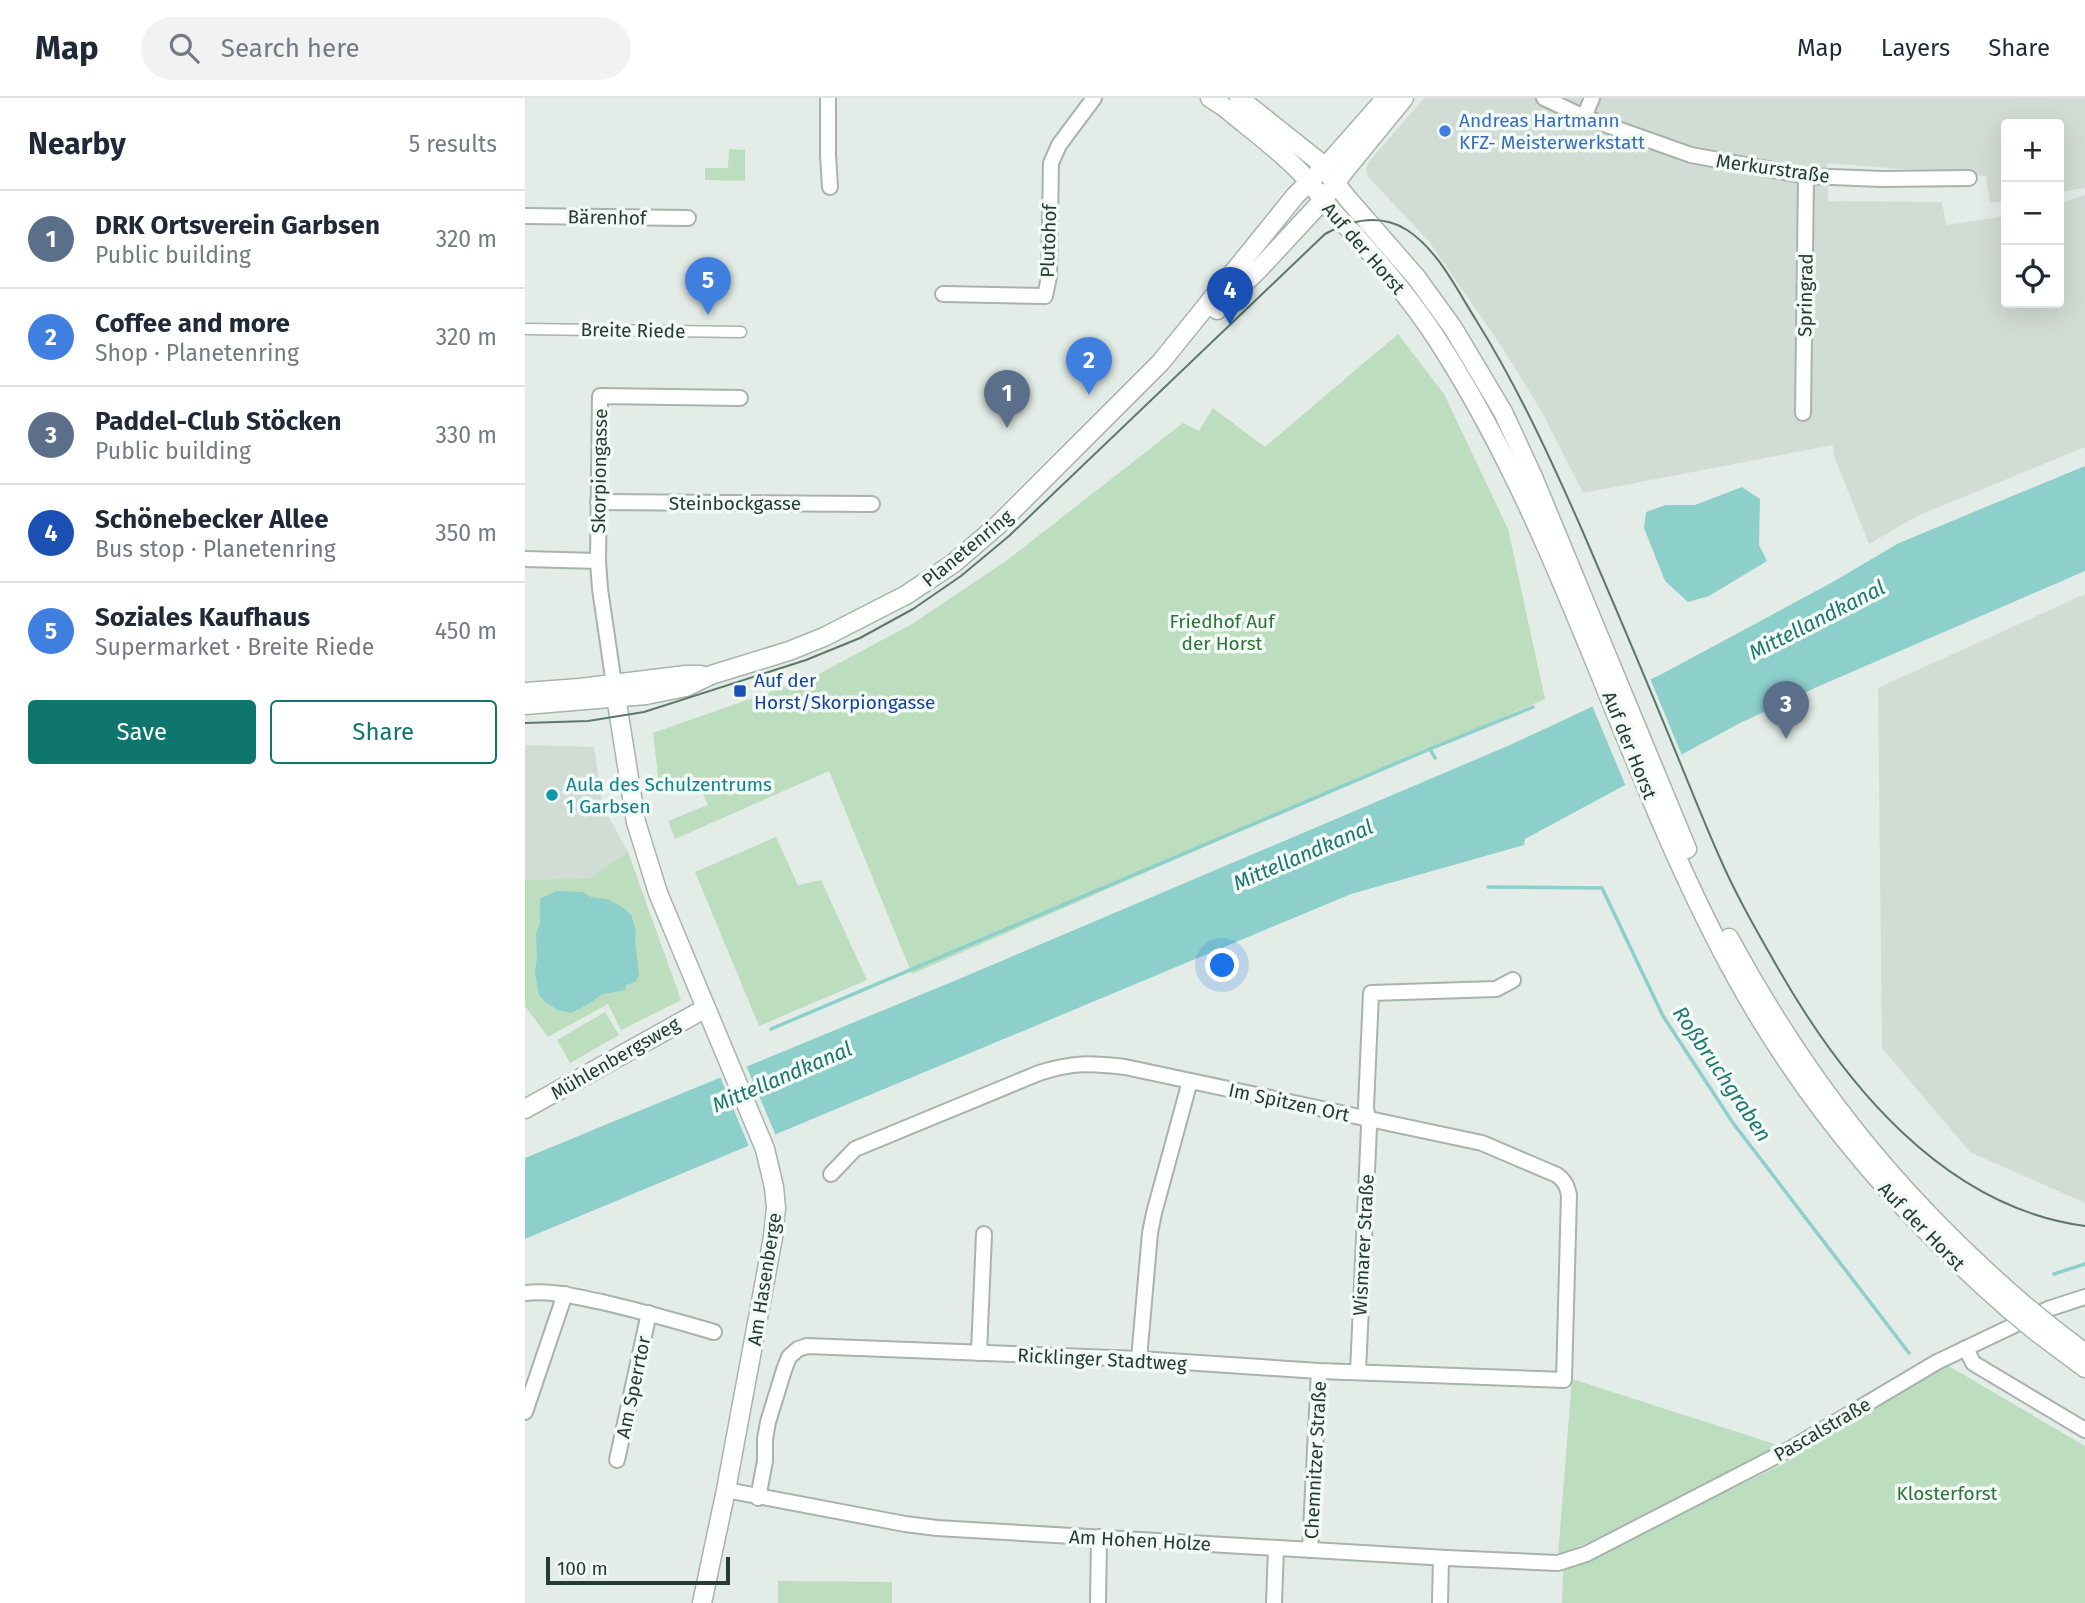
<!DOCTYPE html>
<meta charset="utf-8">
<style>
:root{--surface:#fff;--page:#f2f2f3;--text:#1f2937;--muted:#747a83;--line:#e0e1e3;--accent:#0f766e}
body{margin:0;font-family:"Fira Sans",sans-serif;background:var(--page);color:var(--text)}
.controls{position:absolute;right:21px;top:21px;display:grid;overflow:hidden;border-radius:7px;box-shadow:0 7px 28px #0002}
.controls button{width:63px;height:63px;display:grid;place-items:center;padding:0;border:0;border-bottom:2px solid var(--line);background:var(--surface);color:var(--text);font:35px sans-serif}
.scale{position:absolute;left:21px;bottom:18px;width:184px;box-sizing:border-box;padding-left:7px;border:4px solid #233d30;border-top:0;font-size:19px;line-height:24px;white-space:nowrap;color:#233d30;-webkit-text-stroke:5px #f3f9f5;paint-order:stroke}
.you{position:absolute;left:698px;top:868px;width:24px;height:24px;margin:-18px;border:5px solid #fff;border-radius:50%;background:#1a73e8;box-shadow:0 0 0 10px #1a73e833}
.badge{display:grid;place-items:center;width:46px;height:46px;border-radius:50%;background:var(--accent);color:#fff;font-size:23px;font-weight:700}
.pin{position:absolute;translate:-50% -58px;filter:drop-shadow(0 2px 4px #0008)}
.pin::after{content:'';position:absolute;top:37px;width:24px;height:21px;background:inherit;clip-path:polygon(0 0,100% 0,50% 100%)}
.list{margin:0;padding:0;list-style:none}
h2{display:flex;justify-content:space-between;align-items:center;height:91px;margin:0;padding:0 28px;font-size:30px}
h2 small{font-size:23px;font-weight:400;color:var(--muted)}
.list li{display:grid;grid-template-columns:46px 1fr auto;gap:21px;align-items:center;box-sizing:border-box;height:98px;padding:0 28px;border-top:2px solid var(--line)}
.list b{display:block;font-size:26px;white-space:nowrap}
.list p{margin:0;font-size:23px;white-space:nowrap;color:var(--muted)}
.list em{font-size:23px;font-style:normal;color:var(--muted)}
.actions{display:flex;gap:14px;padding:21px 28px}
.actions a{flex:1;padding:16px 0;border:2px solid var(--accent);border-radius:7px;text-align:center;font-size:24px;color:var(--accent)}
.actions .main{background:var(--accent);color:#fff}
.icon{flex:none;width:38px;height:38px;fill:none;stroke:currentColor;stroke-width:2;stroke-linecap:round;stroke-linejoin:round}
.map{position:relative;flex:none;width:1560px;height:1505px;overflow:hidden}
header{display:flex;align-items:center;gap:42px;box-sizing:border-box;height:98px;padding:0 35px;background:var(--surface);border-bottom:2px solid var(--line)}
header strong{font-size:33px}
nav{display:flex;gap:38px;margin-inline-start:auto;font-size:24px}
.search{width:490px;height:63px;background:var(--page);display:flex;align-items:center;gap:18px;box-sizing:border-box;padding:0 24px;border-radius:38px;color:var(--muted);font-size:26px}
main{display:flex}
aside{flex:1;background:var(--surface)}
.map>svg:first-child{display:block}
.built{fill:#d1dcd4}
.green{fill:#bcddbe}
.water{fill:#8ccfcb}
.pier{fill:#e3ece6}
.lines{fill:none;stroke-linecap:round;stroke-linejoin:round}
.stream{stroke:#8ccfcb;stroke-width:3.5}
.pedestrian-casing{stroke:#a6b4ac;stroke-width:13}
.minor-casing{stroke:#a6b4ac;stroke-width:18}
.tertiary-casing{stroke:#a6b4ac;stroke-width:21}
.pedestrian{stroke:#fff;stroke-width:10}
.minor{stroke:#fff;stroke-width:14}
.tertiary{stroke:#fff;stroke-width:18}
.tram{stroke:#5d786b;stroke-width:2}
.tertiary-bridge-casing{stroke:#a6b4ac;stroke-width:21;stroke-linecap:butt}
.tertiary-bridge{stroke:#fff;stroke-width:18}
.shop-dot{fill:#3f7fe0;stroke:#f3f9f5;stroke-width:2.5}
.transit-dot{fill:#1a4fb4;stroke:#f3f9f5;stroke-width:2.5}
.culture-dot{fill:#0f9aa8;stroke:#f3f9f5;stroke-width:2.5}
.labels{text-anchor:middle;stroke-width:7;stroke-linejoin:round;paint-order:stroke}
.shop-label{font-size:19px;fill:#366cbe;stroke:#f3f9f5;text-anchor:start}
.street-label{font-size:19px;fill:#233d30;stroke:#f3f9f5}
.park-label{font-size:19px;fill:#2e733a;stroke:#f3f9f5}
.transit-label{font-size:19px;fill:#164399;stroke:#f3f9f5;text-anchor:start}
.culture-label{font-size:19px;fill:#0d838f;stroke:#f3f9f5;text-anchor:start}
.water-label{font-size:21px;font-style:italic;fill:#1f7773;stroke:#f3f9f5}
</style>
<header>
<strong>Map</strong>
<div class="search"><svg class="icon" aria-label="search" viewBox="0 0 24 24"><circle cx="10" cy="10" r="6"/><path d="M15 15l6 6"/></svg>Search here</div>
<nav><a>Map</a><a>Layers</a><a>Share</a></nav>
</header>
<main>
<aside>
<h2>Nearby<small>5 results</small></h2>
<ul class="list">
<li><span class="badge" style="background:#5c6f8a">1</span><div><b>DRK Ortsverein Garbsen</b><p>Public building</p></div><em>320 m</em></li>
<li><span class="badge" style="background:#3f7fe0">2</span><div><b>Coffee and more</b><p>Shop · Planetenring</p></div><em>320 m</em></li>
<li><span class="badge" style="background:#5c6f8a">3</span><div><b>Paddel-Club Stöcken</b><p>Public building</p></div><em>330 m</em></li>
<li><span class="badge" style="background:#1a4fb4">4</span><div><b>Schönebecker Allee</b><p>Bus stop · Planetenring</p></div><em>350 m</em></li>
<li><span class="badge" style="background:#3f7fe0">5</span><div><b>Soziales Kaufhaus</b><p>Supermarket · Breite Riede</p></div><em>450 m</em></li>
</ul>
<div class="actions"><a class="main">Save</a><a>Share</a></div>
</aside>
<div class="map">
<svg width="1560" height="1505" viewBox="0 0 1560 1505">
<rect width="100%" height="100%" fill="#e3ece6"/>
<g class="built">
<polygon points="899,0 1560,0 1560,90 1534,94 1534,26 1481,26 1481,103 1465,105 1461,78 1302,65 1303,103 1417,104 1421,127 1481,118 1481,205 1534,205 1534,106 1560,97 1560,349 1392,418 1344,446 1309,358 1308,347 1058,395 1017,314 977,249 903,142 843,79 841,73 843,65"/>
<polygon points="1560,496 1560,1105 1445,1054 1357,950 1353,590"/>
<polygon points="0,647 69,649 78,709 103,754 65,780 0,782"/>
</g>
<g class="green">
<polygon points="204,51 220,52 220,83 180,82 180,70 203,70"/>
<polygon points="873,236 919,296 983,431 1020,601 387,876 304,673 150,741 143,723 183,707 177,694 163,686 148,691 134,686 128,635 290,578 387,526 481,463 658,325 674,333 688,310 740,349"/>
<polygon points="251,739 273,787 296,782 342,882 234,928 170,774"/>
<polygon points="103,754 156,902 96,932 83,906 23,939 0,908 0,782 65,780"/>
<polygon points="80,914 94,937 45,965 32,942"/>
<polygon points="1422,1267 1560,1348 1560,1505 1037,1505 1038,1473 1262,1364"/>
<polygon points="1047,1281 1268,1352 1033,1458"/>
<polygon points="253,1483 367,1484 367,1505 253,1505"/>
</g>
<g class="water">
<polygon points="1560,368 1560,473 1292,589 1215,625 1000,741 999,747 826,796 0,1141 0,1060 434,881 985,647 1135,577 1306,485 1374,445"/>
<polygon points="1217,389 1235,401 1234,447 1242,463 1184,498 1163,504 1140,483 1119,430 1121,414 1141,407 1170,407"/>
<polygon points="32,793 57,794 66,799 82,801 97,809 106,817 111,833 110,842 114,878 110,884 101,887 100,892 78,896 62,907 46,915 33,912 20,904 14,897 10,875 12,860 11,835 15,826 15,801"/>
</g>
<g class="pier">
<polygon points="1124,578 1158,660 1102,691 1066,605"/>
<polygon points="220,965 252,1040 225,1051 194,976"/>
</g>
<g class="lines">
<g class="stream">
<polyline points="905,651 1008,609"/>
<polyline points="963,789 1077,790 1138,918 1208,1025 1384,1255"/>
<polyline points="246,931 905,651 910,660"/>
<polyline points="1529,1176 1560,1166"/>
</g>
<g class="pedestrian-casing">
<polyline id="pedestrian" points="0,231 216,234"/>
</g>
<g class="minor-casing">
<g id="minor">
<polyline points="303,0 303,57 305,89"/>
<polyline points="1019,0 1059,19 1166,57 1281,78 1357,81 1444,80"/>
<polyline points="1059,19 1067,0"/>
<polyline points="0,118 163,120"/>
<polyline points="418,196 520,198 524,179 526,65 534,47 569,0"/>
<polyline points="1278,315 1281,78"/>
<polyline points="73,404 347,406"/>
<polyline points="0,461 73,463"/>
<polyline points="89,586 75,491 73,463 75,298 215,300"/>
<path d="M0,1195C26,1192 51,1199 77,1204C115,1213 152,1223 189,1234"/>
<polyline points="1441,1250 1448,1265 1560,1332"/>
<polyline points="454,1255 459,1136"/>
<polyline points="614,1261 625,1135 629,1115 665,983"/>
<polyline points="833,1274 844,1029 841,1009 846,895 971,891 988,882"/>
<polyline points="0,1314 40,1196"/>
<polyline points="92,1362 124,1215"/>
<polyline points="201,1392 380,1426 412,1430 922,1460 1033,1465 1061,1456 1267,1350 1412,1264 1523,1211 1560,1199"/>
<path d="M233,1400L240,1363V1341L243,1324L259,1272L264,1259L273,1251L282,1248L614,1261L794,1273L1039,1282L1044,1097C1042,1088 1040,1083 1032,1077L957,1045L600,969C566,965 548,964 514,975L330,1051L306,1076"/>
<polyline points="785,1452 794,1273"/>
<polyline points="573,1505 574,1439"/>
<polyline points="749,1505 751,1450"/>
<polyline points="915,1505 916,1460"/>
</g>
</g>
<g class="tertiary-casing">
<g id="tertiary">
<path d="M685,0L699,9C725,31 754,51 777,76C789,88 798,103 809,115C848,156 885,199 915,246C1042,444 1099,676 1212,881C1282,1008 1376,1117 1485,1212"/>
<polyline points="714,0 792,62 823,101 891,179 928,230 978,314 1008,379 1162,751"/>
<polyline points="692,212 735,170 798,102 821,71 879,0"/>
<polyline points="89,586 111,724 133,795 240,1051 249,1089 251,1110 248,1139 201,1392 177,1505"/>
<polyline points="0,594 55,590 161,577 176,577"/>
<polyline points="0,607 121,597 161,589 186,577 264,553 299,539 381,497 429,465 473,427 636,264 770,98 809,59 861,0"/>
<path d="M1204,840C1283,986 1372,1097 1498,1206"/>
<polyline points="0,1011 181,910"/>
<polyline points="1526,1229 1560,1255"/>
<polyline points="1513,1235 1560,1270"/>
</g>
</g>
<use href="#pedestrian" class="pedestrian"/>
<use href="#minor" class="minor"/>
<use href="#tertiary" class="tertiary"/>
<path class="tram" d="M0,625L63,623L119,614L281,562L335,540L388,511L436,478L484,438L800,136C826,122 855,115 882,132C913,152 932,192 951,222C991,286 1023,355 1054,425C1083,492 1112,560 1140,628C1158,671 1175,715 1194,758C1210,795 1230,830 1250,865C1316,982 1417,1109 1560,1128"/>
<g class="tertiary-bridge-casing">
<g id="tertiary-bridge">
<polyline points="1498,1206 1526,1229"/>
<polyline points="1485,1212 1513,1235"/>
</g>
</g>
<use href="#tertiary-bridge" class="tertiary-bridge"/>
</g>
<circle class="shop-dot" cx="920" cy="33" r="7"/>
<rect class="transit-dot" x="208" y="586" width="14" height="14" rx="3.5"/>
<circle class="culture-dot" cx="27" cy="697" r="7"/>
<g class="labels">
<g class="shop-label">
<text x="934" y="29">Andreas Hartmann<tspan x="934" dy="22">KFZ- Meisterwerkstatt</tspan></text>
</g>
<g class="street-label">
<text transform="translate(1248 70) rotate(8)" y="7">Merkurstraße</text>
<text transform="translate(82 119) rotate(1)" y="7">Bärenhof</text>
<text transform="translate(523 143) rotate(-88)" y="7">Plutohof</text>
<text transform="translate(839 150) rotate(49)" y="7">Auf der Horst</text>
<text transform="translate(1280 197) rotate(-89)" y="7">Springrad</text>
<text transform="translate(108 232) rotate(1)" y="7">Breite Riede</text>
<text transform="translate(74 373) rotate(-89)" y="7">Skorpiongasse</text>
<text x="210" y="412">Steinbockgasse</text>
<text transform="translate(442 450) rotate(-39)" y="7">Planetenring</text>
<text transform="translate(1105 647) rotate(68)" y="7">Auf der Horst</text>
<text transform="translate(90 960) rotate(-30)" y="7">Mühlenbergsweg</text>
<text transform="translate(764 1004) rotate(12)" y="7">Im Spitzen Ort</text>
<text transform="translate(1397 1128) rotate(46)" y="7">Auf der Horst</text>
<text transform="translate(838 1147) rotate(-87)" y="7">Wismarer Straße</text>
<text transform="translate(239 1181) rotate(-81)" y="7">Am Hasenberge</text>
<text transform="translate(577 1261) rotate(3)" y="7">Ricklinger Stadtweg</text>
<text transform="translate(108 1289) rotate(-78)" y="7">Am Sperrtor</text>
<text transform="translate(1297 1331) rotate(-30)" y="7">Pascalstraße</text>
<text transform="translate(790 1362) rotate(-87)" y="7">Chemnitzer Straße</text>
<text transform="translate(615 1442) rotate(3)" y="7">Am Hohen Holze</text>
</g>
<g class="park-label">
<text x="697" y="530">Friedhof Auf<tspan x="697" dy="22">der Horst</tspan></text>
<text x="1422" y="1402">Klosterforst</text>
</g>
<g class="transit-label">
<text x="229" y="589">Auf der<tspan x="229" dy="22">Horst/Skorpiongasse</tspan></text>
</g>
<g class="culture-label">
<text x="41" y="693">Aula des Schulzentrums<tspan x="41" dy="22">1 Garbsen</tspan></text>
</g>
<g class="water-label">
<text transform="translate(1292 522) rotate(-27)" y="7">Mittellandkanal</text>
<text transform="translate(778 757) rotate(-23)" y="7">Mittellandkanal</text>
<text transform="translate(1197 976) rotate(56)" y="7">Roßbruchgraben</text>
<text transform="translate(257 979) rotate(-23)" y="7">Mittellandkanal</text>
</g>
</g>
</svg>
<div class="controls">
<button>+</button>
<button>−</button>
<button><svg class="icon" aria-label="locate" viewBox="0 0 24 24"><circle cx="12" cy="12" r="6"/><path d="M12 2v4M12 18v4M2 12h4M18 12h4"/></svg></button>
</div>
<div class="scale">100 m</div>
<div class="you"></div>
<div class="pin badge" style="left:482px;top:330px;background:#5c6f8a">1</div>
<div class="pin badge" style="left:564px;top:297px;background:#3f7fe0">2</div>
<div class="pin badge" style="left:1261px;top:641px;background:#5c6f8a">3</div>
<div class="pin badge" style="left:705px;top:227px;background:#1a4fb4">4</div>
<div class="pin badge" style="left:183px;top:217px;background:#3f7fe0">5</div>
</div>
</main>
